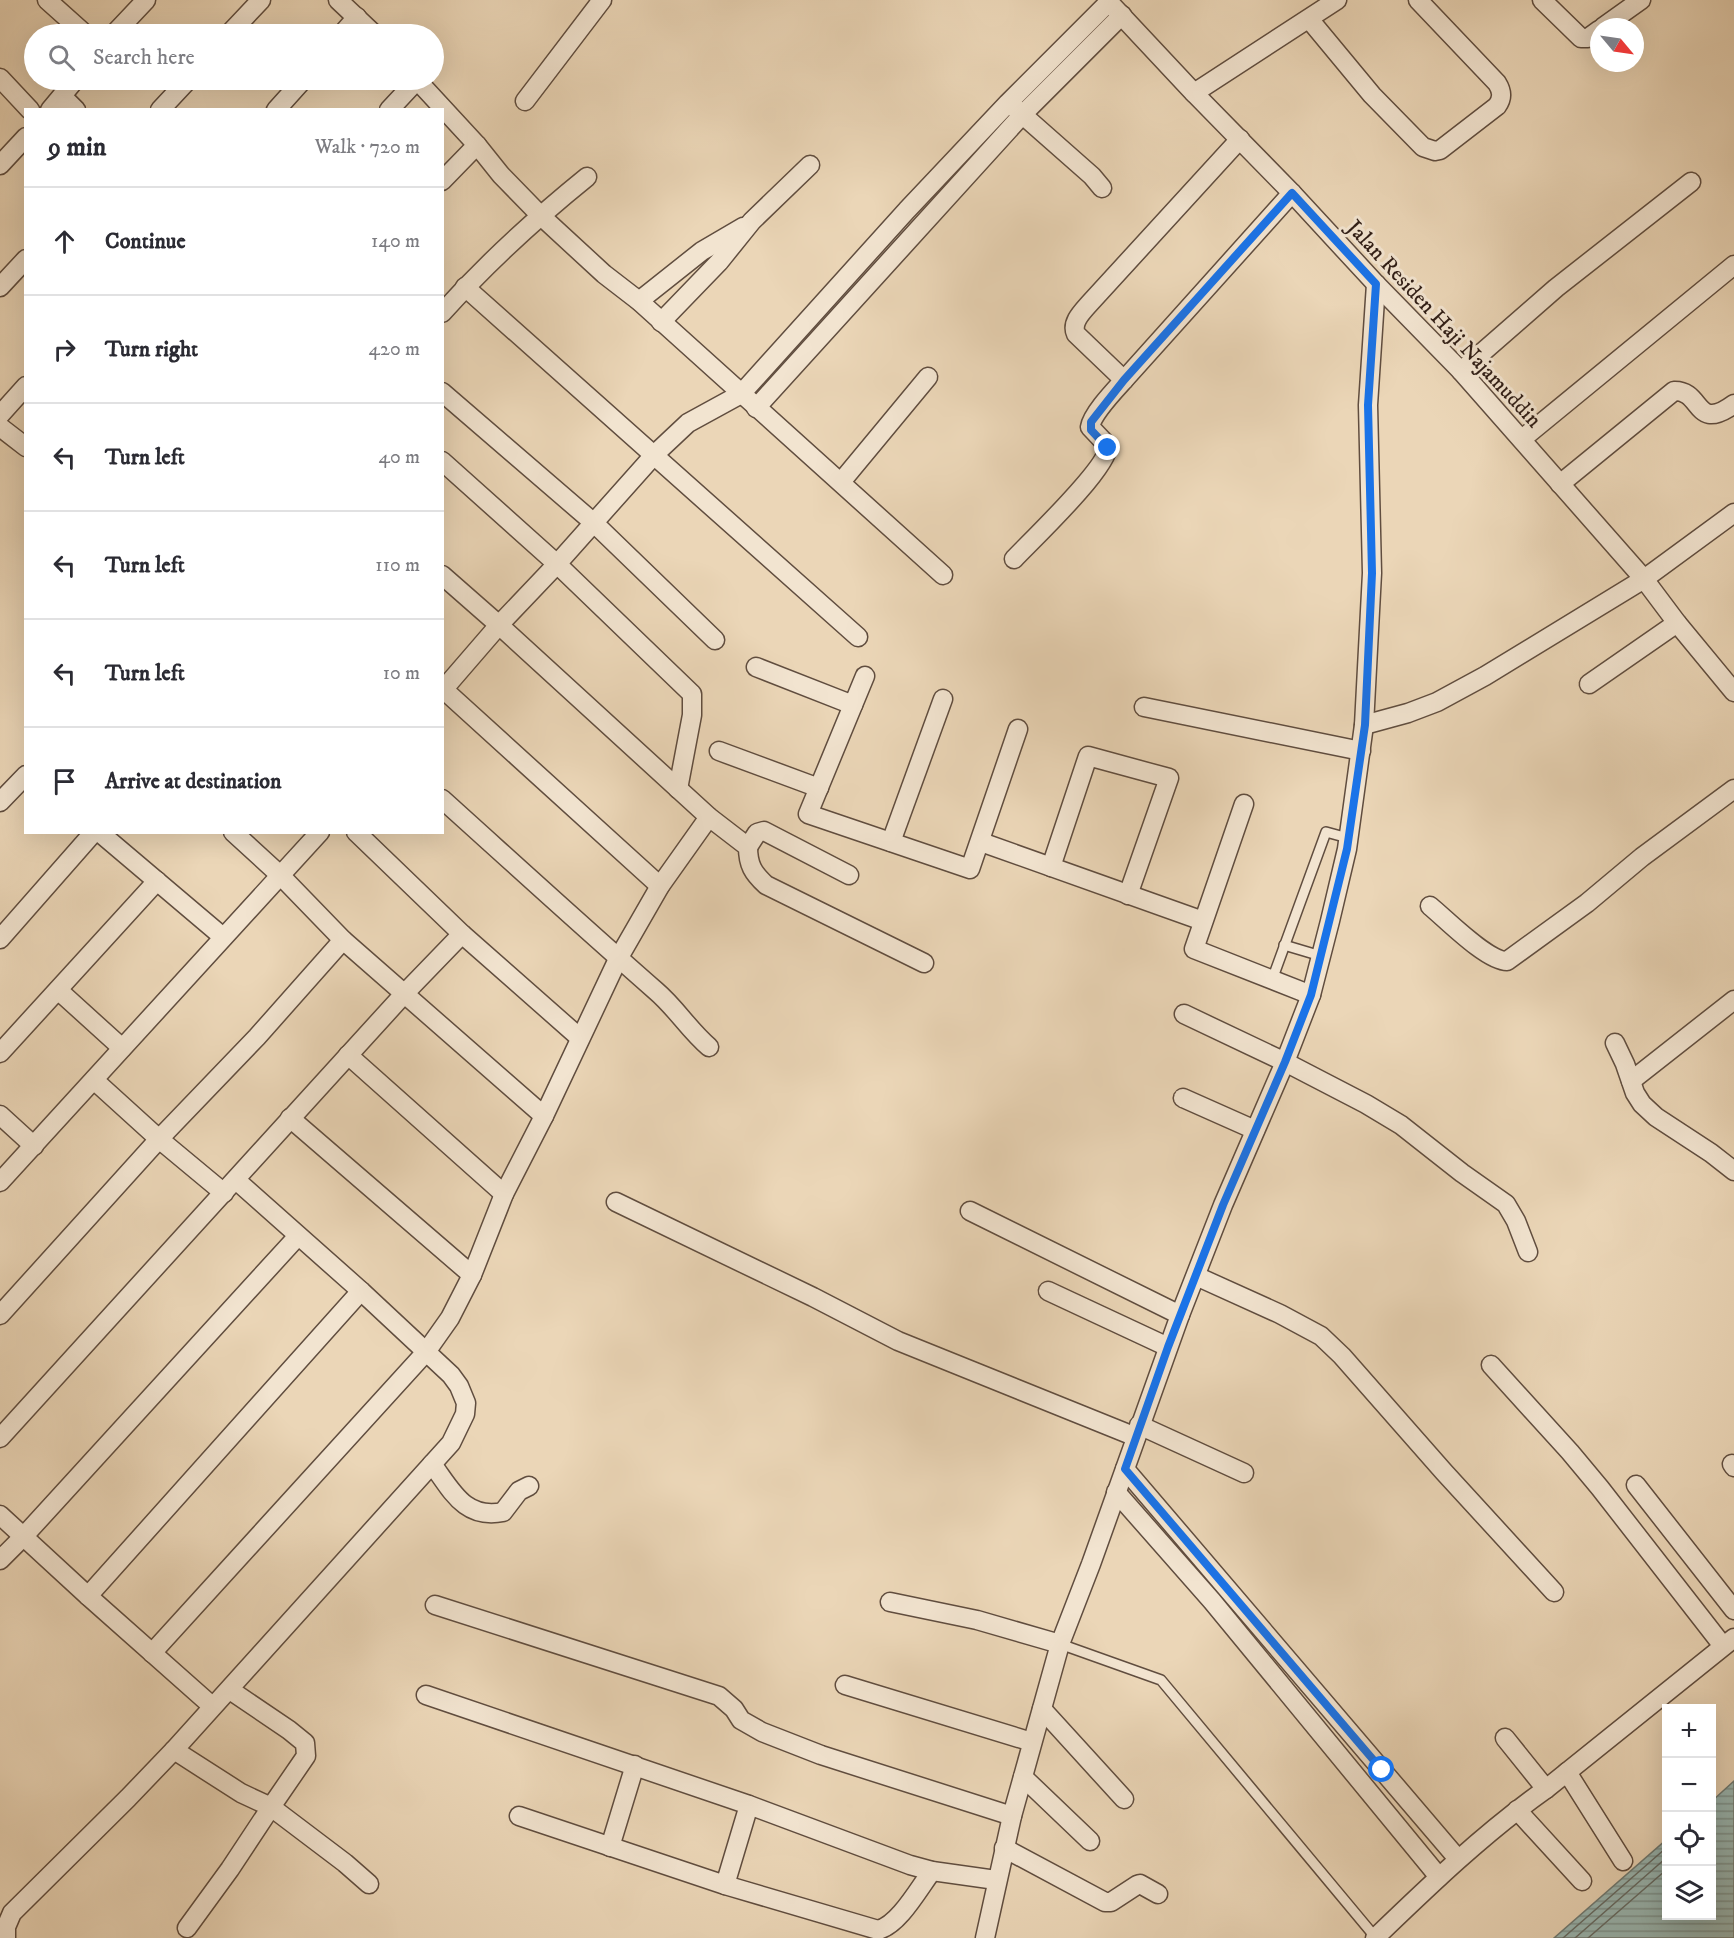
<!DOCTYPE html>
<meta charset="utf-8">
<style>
:root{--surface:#fff;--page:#f7f7f7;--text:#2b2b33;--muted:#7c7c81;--line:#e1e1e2}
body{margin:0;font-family:"IM FELL DW Pica",serif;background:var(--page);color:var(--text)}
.controls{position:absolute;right:18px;bottom:18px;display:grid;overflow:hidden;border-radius:0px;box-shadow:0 6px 24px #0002}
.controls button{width:54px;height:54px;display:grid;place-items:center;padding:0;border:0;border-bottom:2px solid var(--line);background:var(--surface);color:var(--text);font:30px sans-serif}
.compass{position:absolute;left:1590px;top:18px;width:54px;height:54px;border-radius:50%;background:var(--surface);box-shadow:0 6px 24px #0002;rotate:119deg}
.stop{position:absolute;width:18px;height:18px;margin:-14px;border:4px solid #1a73e8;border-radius:50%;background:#fff}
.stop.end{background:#1a73e8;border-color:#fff;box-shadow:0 2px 6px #0008}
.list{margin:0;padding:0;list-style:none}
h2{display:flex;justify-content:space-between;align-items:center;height:78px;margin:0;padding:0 24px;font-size:26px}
h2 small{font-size:20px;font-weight:400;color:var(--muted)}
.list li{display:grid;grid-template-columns:39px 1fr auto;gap:18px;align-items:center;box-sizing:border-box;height:108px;padding:0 24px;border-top:2px solid var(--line)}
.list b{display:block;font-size:22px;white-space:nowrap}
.list em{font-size:20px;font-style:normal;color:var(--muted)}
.icon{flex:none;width:33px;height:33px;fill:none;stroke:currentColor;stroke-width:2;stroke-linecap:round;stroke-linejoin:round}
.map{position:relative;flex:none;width:1734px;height:1938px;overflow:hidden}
.search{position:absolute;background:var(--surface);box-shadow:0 6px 24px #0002;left:24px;top:24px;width:420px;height:66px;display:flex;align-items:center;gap:15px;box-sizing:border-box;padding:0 21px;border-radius:33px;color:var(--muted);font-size:22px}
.panel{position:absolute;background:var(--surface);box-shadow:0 6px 24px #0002;left:24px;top:108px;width:420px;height:726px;border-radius:0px}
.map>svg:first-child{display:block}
.water{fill:url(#water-rules);stroke:#6f7b75;stroke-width:1.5}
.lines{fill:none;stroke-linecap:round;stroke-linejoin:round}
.shore{stroke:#656c66;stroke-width:1.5}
.lane-casing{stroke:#604d3f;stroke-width:12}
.street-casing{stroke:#604d3f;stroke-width:21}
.lane{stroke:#f2e4d0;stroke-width:9}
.street{stroke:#f2e4d0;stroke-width:18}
.route{stroke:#1a73e8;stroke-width:8}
.labels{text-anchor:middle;stroke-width:6;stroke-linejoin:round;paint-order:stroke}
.street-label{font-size:22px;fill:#311f17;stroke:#f2e4d0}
</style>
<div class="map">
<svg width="1734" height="1938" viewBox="0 0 1734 1938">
<defs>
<pattern id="water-rules" width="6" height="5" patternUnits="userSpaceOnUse" patternTransform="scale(1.5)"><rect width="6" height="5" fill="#99b8b4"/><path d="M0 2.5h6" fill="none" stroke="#7d9591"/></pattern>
</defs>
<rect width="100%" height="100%" fill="#ebd6b7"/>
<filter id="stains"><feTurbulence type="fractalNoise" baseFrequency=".00333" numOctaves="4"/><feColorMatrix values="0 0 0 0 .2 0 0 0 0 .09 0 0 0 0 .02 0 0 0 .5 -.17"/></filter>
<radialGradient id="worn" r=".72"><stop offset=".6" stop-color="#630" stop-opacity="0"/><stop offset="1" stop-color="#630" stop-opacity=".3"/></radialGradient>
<polygon class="water" points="1734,1781 1734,1938 1554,1938 1666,1840 1666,1916 1712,1916 1712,1801"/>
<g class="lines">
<g class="shore">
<polyline points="1563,1938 1666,1848"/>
<polyline points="1575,1938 1666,1858"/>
<polyline points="1588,1938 1666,1870"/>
</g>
<g class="lane-casing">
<g id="lane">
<polyline points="1284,945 1321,956"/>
<polyline points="1272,980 1326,832 1348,838"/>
<polyline points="1060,1644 1161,1680 1376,1938"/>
</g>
</g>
<g class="street-casing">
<g id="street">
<polyline points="47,0 85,34"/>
<polyline points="338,0 374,34"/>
<polyline points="1107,0 1194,93 1292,193 1376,284 1461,371 1644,579 1677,623 1734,692"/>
<polyline points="1542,0 1581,38 1588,38 1599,30"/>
<path d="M1309,19L1372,95L1423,147L1435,151L1440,150L1497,106C1503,98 1502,91 1497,83L1418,0"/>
<polyline points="1603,27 1641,0"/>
<polyline points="114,34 146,0"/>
<polyline points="229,34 261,0"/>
<polyline points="342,34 357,17"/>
<polyline points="0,78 30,110"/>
<polyline points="417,80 477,145 501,175 540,215 604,274 639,301 943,575"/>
<polyline points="1194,93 1337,0"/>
<polyline points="62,96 76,110"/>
<polyline points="525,101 602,0"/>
<polyline points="1015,108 1092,176 1102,188"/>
<polyline points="50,110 75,80"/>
<polyline points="160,110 188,80"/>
<polyline points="276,110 303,80"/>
<polyline points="389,110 417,80"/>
<polyline points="0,165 26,137"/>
<polyline points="442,181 477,145"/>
<polyline points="0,287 26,259"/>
<polyline points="465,287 858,637"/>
<polyline points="639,301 702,251 743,227"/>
<path d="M442,313C486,264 535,219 587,177"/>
<polyline points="661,322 719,262 752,221 810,165"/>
<polyline points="1461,371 1556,288 1691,182"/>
<path d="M1124,380L1076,334C1071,323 1081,313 1089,304L1240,139"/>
<polyline points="442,392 594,523 715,640"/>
<polyline points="756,408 1023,114 1122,15"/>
<polyline points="0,415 26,386"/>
<polyline points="0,427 26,447"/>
<polyline points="1522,439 1734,265"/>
<polyline points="442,461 557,564 692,694 692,715 678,789"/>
<polyline points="841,482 928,377"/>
<path d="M1560,484L1674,391C1703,390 1694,433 1734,404"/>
<path d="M1014,559C1031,541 1109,467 1108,446L1090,427C1092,414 1114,391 1124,380L1292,193"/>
<path d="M442,575L499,625L709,817L748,847C748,865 753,873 766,885L924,963"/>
<polyline points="756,667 853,705"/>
<polyline points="865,676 808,814 970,869 1018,729"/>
<polyline points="1589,684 1677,623"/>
<polyline points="442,688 660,886"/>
<polyline points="442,691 499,625 557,564 655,454 688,423 741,394 907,210 1008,103 1109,2"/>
<polyline points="1144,707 1361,751"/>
<polyline points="1364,725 1408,713 1437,702 1485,676 1644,579 1734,513"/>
<polyline points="719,751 819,788"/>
<path d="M442,799C513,863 584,928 656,991C676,1008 689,1030 709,1047"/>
<polyline points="0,802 26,775"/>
<polyline points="1244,804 1194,949 1311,995"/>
<polyline points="99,832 223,937"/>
<polyline points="233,832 281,876 343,940 544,1116"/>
<polyline points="356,832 462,934 580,1038"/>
<polyline points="891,842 943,699"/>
<polyline points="981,842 1203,921"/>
<polyline points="748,847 757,833 764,831 849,875"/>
<polyline points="1051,867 1088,756 1169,778 1128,895"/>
<path d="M1430,906C1447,920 1487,961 1507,961L1587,903L1642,857L1734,789"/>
<polyline points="0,939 94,832"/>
<polyline points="58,990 122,1048"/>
<polyline points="1184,1014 1285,1062 1366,1104 1401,1125 1462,1173 1506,1204 1516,1221 1528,1252"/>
<polyline points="1615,1043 1625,1064 1635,1093 1642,1104 1656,1117 1711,1153 1734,1171"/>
<polyline points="0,1053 157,881"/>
<polyline points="348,1055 504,1194"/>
<polyline points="94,1080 159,1139 224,1193"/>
<polyline points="1631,1081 1734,1000"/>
<polyline points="1183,1098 1255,1130"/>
<polyline points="0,1115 34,1146"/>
<polyline points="290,1118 472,1275"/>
<polyline points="0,1182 320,832"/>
<polyline points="616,1202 813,1297 898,1341 1136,1437"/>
<polyline points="970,1211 1180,1315"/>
<polyline points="1196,1276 1280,1314 1321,1336 1342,1356 1444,1472 1554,1592"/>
<polyline points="1048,1291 1168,1347"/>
<polyline points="0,1315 159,1139 257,1037 343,940"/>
<polyline points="1491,1365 1570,1452 1600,1488 1723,1646"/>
<polyline points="1139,1425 1244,1473"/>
<polyline points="0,1438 404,994 462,934"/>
<path d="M432,1464C451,1489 464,1520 503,1512L519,1491L529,1486"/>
<polyline points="1732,1464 1734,1467"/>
<polyline points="1125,1469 1458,1859"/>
<polyline points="1636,1485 1734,1610"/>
<polyline points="1116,1492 1212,1601 1439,1877"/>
<polyline points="0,1515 88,1596 212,1706"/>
<polyline points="0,1560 24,1536 298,1236"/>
<polyline points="88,1596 361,1291"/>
<polyline points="890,1602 977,1620 1060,1644"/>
<polyline points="435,1605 719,1696 734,1709 741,1720 762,1732 821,1755 1012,1816"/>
<polyline points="152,1653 426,1352 450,1318 472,1275 504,1194 544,1116 618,959 660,886 709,817"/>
<polyline points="845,1685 1032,1742"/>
<polyline points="230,1690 289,1730 305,1743 306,1756 271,1807 345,1863 369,1884"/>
<polyline points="426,1695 749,1805 910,1865 932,1871 996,1880"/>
<polyline points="1042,1709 1124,1799"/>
<polyline points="1505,1738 1546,1789"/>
<polyline points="1567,1772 1623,1861"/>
<polyline points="1023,1777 1090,1841"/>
<polyline points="1517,1810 1582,1881"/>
<polyline points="519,1816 725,1885 749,1805"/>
<polyline points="610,1847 635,1765"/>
<polyline points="1004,1848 1105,1902 1111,1902 1137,1885 1140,1884 1158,1894"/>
<path d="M725,1885L878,1930C899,1925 919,1888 932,1871"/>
<polyline points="187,1928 230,1869 271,1807 241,1793 174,1750 451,1443 465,1414 466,1403 459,1386 451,1375 361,1291 236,1180"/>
<polyline points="6,1938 6,1927 12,1913 128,1798 174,1750"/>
<polyline points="985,1938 1012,1816 1060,1644 1091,1564 1180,1315 1223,1205 1285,1062 1311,995 1330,921 1347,849 1364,725 1372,573 1368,405 1376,284"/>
<path d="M1375,1938C1430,1885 1484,1833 1546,1789L1734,1638"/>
</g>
</g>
<use href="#lane" class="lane"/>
<use href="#street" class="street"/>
</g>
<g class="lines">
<polyline class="route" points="1108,448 1091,430 1091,422 1124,380 1292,193 1376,284 1368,405 1372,573 1365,725 1347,849 1311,995 1285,1062 1223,1205 1168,1347 1125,1469 1382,1770"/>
</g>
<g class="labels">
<g class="street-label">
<text transform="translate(1445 323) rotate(47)" y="8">Jalan Residen Haji Najamuddin</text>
</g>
</g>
<rect width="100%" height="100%" filter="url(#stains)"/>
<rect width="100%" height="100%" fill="url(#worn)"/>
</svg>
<div class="controls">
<button>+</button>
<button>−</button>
<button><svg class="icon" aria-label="locate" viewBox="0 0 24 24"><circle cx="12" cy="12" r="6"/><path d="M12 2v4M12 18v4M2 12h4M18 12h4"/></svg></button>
<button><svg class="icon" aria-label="layers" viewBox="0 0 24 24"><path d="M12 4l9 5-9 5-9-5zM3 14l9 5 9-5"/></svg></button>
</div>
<svg class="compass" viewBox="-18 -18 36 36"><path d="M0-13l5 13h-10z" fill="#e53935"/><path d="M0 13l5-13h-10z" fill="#7c7c81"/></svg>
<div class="stop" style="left:1382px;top:1770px"></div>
<div class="stop end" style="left:1108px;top:448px"></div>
<div class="search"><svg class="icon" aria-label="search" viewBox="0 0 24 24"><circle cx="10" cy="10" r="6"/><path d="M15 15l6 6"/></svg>Search here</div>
<section class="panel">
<h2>9 min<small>Walk · 720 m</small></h2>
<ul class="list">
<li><svg class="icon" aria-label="ahead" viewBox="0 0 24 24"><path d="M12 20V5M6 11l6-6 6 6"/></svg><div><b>Continue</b></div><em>140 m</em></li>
<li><svg class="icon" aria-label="right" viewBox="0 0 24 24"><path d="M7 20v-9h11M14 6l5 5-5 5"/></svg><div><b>Turn right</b></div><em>420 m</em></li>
<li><svg class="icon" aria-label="left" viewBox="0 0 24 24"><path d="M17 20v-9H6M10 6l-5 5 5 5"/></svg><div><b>Turn left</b></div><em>40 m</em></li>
<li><svg class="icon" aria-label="left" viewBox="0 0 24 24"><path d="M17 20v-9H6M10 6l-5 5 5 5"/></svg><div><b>Turn left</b></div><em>110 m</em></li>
<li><svg class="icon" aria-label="left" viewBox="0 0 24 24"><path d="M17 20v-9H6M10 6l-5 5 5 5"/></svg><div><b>Turn left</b></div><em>10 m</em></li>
<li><svg class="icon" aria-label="arrive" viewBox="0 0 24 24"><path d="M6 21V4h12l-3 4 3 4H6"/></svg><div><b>Arrive at destination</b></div></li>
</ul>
</section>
</div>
